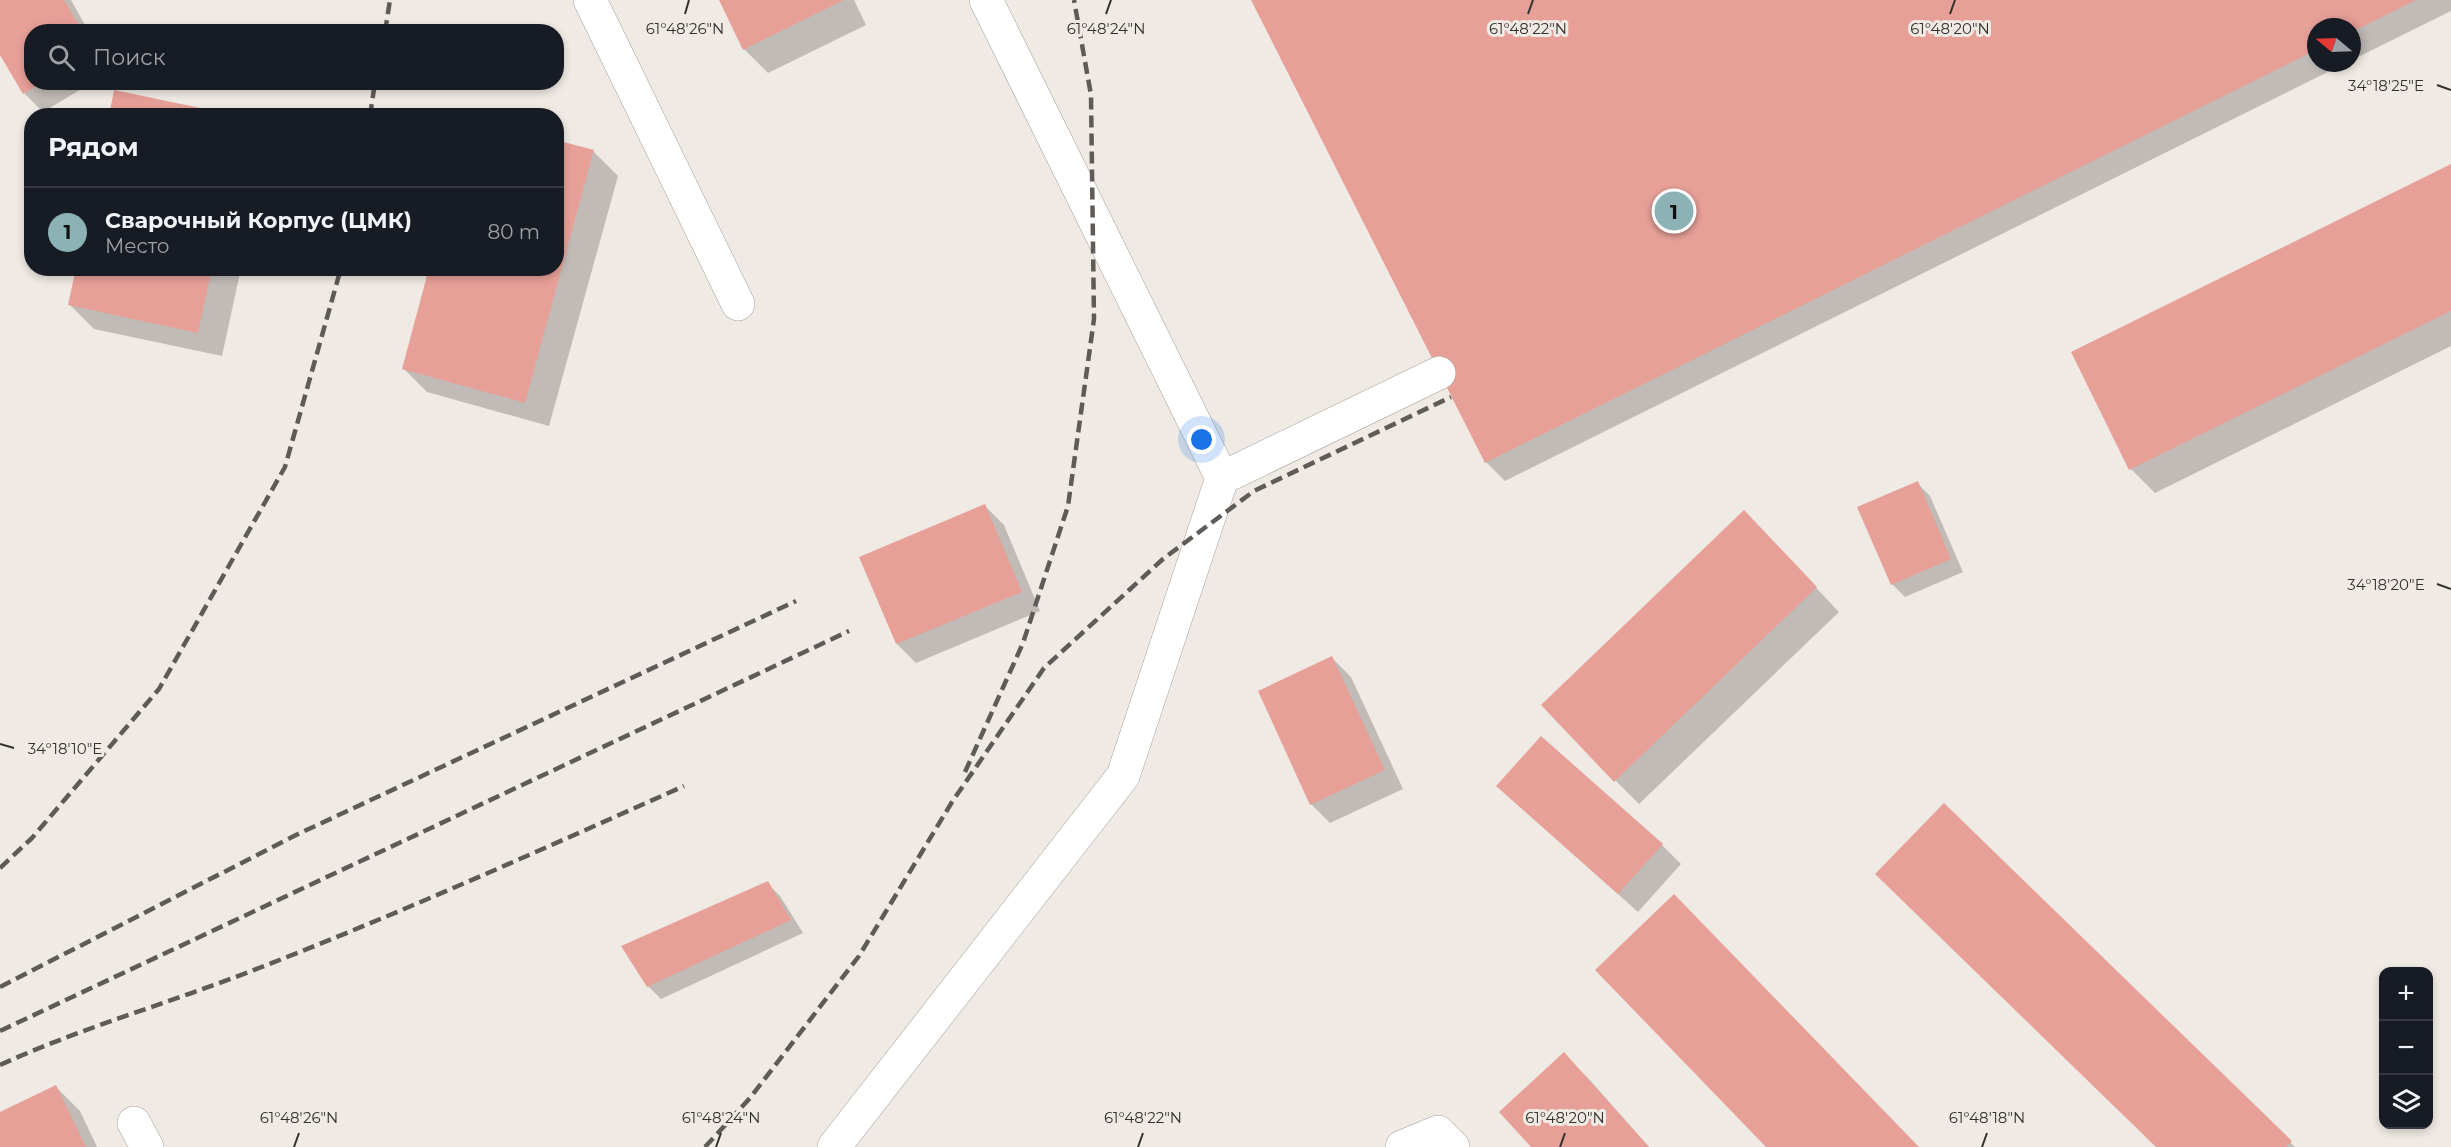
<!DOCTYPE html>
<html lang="ru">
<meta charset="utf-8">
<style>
:root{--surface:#171b24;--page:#20242c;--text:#f1f3f6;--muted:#9ea1a6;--line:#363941;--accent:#8db2b6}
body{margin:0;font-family:Montserrat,sans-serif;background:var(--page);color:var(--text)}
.controls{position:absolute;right:18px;bottom:18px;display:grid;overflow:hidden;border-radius:12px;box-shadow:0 3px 9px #0003}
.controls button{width:54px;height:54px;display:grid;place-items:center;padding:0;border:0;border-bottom:2px solid var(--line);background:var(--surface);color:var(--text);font:30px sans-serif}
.compass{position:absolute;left:2307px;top:18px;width:54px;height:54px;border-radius:50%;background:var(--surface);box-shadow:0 3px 9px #0003;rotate:289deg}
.you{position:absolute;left:1202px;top:440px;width:21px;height:21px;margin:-15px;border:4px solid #fff;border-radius:50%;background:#1a73e8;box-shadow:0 0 0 9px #1a73e833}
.badge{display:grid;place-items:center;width:39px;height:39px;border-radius:50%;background:var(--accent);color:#111;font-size:20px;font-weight:700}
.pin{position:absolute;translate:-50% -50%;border:3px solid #fff;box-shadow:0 2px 6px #0006}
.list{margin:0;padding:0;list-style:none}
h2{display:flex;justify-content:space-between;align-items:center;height:78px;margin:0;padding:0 24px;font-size:26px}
h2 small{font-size:20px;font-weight:400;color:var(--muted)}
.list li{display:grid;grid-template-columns:39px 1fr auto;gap:18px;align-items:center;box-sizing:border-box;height:90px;padding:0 24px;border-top:2px solid var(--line)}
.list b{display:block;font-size:22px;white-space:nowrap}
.list p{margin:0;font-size:20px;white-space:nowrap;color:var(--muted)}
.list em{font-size:20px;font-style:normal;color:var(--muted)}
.icon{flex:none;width:33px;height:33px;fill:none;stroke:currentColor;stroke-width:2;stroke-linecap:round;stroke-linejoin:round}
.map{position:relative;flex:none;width:2451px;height:1147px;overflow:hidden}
.search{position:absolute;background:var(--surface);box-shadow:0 3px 9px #0003;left:24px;top:24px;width:540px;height:66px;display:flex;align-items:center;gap:15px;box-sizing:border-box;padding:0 21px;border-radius:24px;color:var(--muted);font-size:22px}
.panel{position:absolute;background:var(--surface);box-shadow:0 3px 9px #0003;left:24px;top:108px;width:540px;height:168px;border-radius:24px}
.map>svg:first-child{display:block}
.shadow{fill:#0003}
.building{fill:#e7a098}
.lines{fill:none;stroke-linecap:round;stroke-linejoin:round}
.minor-casing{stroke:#a5a099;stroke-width:34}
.minor{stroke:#fff;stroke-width:33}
.rail{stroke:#5e5b58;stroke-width:4.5;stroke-dasharray:12 6;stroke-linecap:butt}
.ticks{fill:none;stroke:#33312f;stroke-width:2}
.ticks-label{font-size:15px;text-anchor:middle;fill:#33312f;stroke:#f0eae4;stroke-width:6;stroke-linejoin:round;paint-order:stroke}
</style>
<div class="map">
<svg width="2451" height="1147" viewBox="0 0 2451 1147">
<rect width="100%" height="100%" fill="#f0eae4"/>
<g class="shadow">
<polygon points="0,0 71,0 89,32 32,32 32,82 93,82 43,112 24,93 0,52"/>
<polygon points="720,0 854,0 866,25 768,73 744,49"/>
<polygon points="1253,0 2451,0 2451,11 2352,60 2352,27 2316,27 2316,63 2346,63 1505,481 1486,462"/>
<polygon points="556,141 594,152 618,176 549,426 427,392 403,368 556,268"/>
<polygon points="2451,166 2451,346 2155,493 2131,469 2073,353"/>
<polygon points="77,268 241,268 222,356 94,329 70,305"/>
<polygon points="1917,483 1930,496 1963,572 1905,597 1892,584"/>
<polygon points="985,506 1004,525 1040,611 916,663 897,644 861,558"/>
<polygon points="1767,536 1839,612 1639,804 1615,780"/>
<polygon points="1332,658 1351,677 1403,789 1330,823 1311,804"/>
<polygon points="1517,804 1662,845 1681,864 1638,912"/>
<polygon points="1944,805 2295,1147 2157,1147"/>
<polygon points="767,883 780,896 803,933 661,999 648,986"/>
<polygon points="1564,1055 1588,1078 1649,1147 1533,1147"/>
<polygon points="56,1087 80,1111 97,1147 0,1147 0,1114"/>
</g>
<g class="building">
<polygon points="0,0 64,0 83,32 32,32 32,82 43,82 23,94 0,55"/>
<polygon points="719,0 844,0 743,50"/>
<polygon points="1251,0 2416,0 2352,32 2352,27 2316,27 2316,50 1485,463"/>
<polygon points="114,90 229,114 228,116 109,116"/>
<polygon points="556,140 594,150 525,403 402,369 429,268 556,268"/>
<polygon points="2451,164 2451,311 2129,470 2071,352"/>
<polygon points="76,268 212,268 198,333 68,305"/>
<polygon points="1918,481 1951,559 1891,585 1857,507"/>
<polygon points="985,504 1022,592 896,644 859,557"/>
<polygon points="1744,510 1817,587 1614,782 1541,705"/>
<polygon points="1332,656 1385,770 1310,805 1258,691"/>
<polygon points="1541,736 1663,844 1618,894 1496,786"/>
<polygon points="1944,803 2292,1141 2286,1147 2156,1147 1875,874"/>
<polygon points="768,881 791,920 647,987 621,946"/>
<polygon points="1674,894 1919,1147 1766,1147 1595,970"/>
<polygon points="1564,1052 1649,1147 1531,1147 1499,1112"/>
<polygon points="56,1085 86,1147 0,1147 0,1112"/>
</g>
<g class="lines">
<g class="minor-casing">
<g id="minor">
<polyline points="590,0 738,304"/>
<polyline points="1222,478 1439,373"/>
<polyline points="134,1123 147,1147"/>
<polyline points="834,1147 1123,776 1222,478 986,0"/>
<polyline points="1402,1147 1438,1132 1453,1147"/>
</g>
</g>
<use href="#minor" class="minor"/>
<g class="rail">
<polyline points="385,32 390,0"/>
<polyline points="370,116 375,82"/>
<polyline points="965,772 1023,643 1068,506 1094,319 1091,95 1074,0"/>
<polyline points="0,868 32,838 159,689 285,467 341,268"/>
<polyline points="0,987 296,835 796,601"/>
<polyline points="0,1031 849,631"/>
<path d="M0,1065C83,1027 173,1002 259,968C403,912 543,849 684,786"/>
<polyline points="705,1147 750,1098 859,956 952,802 1044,668 1163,559 1254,491 1451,397"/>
</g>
</g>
<path class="ticks" d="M685,14L689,0M1106,14L1111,0M1528,14L1533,0M1950,14L1955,0M2437,85L2451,90M2437,584L2451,589M0,744L14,748M294,1147L299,1133M716,1147L721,1133M1138,1147L1143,1133M1560,1147L1565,1133M1982,1147L1987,1133"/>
<g class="ticks-label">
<text x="685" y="34">61°48'26"N</text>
<text x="1106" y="34">61°48'24"N</text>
<text x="1528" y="34">61°48'22"N</text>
<text x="1950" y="34">61°48'20"N</text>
<text x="2386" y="91">34°18'25"E</text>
<text x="2386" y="590">34°18'20"E</text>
<text x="65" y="754">34°18'10"E</text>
<text x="299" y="1123">61°48'26"N</text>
<text x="721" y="1123">61°48'24"N</text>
<text x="1143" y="1123">61°48'22"N</text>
<text x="1565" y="1123">61°48'20"N</text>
<text x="1987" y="1123">61°48'18"N</text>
</g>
</svg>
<div class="controls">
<button>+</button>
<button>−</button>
<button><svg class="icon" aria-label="layers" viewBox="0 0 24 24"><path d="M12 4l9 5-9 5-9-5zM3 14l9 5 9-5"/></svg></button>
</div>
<svg class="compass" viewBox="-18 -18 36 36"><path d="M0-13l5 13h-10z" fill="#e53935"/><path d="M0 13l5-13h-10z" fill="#9ea1a6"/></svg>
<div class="you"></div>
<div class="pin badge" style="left:1674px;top:211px">1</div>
<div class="search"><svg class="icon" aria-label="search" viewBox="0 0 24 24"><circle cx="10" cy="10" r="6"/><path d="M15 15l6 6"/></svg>Поиск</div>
<section class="panel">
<h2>Рядом<small></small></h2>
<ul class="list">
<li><span class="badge">1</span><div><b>Сварочный Корпус (ЦМК)</b><p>Место</p></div><em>80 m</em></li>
</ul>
</section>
</div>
